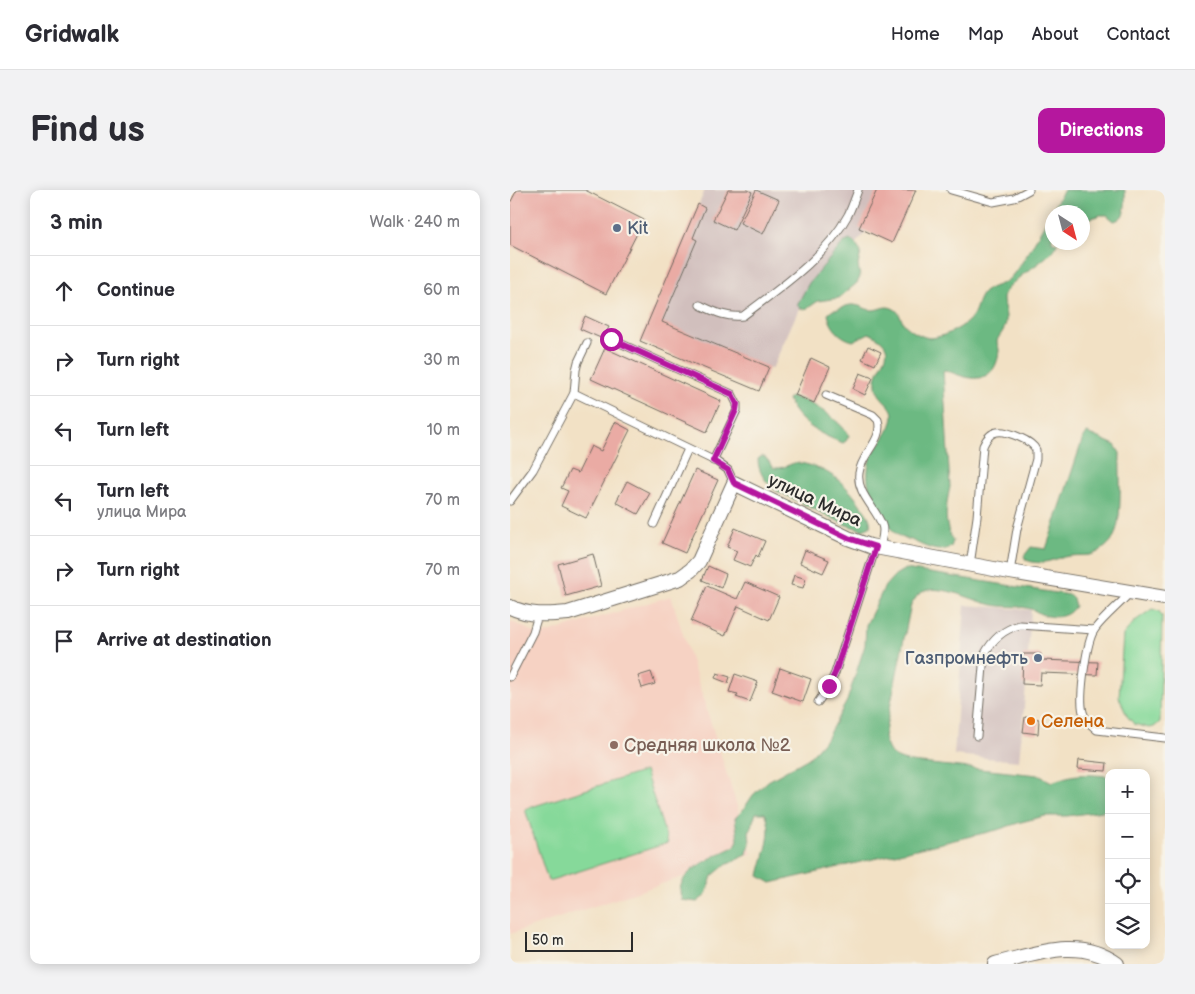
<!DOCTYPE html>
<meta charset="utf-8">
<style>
:root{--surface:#fff;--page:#f2f2f3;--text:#2b2b33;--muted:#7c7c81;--line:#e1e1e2;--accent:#b5179e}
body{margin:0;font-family:"Balsamiq Sans",sans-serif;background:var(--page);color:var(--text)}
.controls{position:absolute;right:15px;bottom:15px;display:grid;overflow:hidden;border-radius:10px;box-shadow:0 2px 12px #0003}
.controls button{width:45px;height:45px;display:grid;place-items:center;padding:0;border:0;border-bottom:1px solid var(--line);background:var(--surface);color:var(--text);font:25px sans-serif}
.compass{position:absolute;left:535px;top:15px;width:45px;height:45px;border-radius:50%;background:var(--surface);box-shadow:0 2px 12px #0003;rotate:144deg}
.scale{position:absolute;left:15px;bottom:12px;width:108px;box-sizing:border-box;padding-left:5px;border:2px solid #2b2b2b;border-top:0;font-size:14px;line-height:18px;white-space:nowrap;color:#2b2b2b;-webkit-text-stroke:4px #f7f3e8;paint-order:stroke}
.stop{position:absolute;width:15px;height:15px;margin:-11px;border:4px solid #b5179e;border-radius:50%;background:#fff}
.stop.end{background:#b5179e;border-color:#fff;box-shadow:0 1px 5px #0008}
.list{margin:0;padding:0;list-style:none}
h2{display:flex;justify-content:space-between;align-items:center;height:65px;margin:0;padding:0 20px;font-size:21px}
h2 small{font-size:16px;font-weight:400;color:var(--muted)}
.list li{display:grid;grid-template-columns:32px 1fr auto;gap:15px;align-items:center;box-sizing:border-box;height:70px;padding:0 20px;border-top:1px solid var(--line)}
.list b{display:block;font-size:19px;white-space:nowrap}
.list p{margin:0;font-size:16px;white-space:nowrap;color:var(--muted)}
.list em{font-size:16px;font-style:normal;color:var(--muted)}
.icon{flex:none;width:28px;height:28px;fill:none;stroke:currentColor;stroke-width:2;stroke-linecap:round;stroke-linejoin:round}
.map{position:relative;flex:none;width:655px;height:774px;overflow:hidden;border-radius:10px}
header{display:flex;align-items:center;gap:30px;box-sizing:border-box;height:70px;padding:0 25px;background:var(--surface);border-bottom:1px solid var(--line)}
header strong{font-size:24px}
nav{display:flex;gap:28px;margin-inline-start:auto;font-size:18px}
.intro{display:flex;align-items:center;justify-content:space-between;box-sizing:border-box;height:120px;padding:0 30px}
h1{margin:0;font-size:35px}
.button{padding:12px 22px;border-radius:10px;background:var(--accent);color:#fff;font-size:18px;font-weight:700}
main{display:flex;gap:30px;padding:0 30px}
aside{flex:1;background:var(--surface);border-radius:10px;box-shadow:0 2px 12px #0003}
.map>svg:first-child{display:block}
.built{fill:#f6d2c3}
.industrial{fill:#d1bfbd}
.green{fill:#86d99a;stroke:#588262}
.forest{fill:#6cb982;stroke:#4c7256}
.building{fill:#eaaba4}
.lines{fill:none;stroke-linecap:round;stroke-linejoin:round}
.service-casing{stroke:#716b61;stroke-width:9}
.minor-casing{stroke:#716b61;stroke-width:16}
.service{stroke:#fff;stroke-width:7}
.minor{stroke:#fff;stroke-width:14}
.route{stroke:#b5179e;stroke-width:6}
.service-dot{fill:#5c6f8a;stroke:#f7f3e8;stroke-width:2}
.food-dot{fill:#e8710a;stroke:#f7f3e8;stroke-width:2}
.education-dot{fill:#8d6e63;stroke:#f7f3e8;stroke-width:2}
.labels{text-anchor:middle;stroke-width:4.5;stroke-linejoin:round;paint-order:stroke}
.service-label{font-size:18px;fill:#4e5e75;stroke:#f7f3e8;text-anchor:start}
.street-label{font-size:18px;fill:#2b2b2b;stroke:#f7f3e8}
.food-label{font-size:18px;fill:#c56008;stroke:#f7f3e8;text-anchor:start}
.education-label{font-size:18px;fill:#785e54;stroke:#f7f3e8;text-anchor:start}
</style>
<header>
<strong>Gridwalk</strong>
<nav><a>Home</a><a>Map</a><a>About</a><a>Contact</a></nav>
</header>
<div class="intro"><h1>Find us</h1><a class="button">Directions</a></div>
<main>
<aside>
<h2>3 min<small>Walk · 240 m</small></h2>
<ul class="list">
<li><svg class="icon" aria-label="ahead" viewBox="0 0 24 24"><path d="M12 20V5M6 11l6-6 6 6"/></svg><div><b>Continue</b></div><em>60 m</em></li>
<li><svg class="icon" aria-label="right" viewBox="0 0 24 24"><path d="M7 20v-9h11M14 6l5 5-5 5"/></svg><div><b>Turn right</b></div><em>30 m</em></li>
<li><svg class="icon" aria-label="left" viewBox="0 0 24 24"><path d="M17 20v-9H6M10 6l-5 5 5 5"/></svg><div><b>Turn left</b></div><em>10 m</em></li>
<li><svg class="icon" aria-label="left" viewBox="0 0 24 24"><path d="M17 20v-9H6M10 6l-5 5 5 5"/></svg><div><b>Turn left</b><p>улица Мира</p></div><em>70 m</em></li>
<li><svg class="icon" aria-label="right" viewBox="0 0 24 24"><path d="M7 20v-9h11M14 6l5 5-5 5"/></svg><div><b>Turn right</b></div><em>70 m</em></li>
<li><svg class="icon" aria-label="arrive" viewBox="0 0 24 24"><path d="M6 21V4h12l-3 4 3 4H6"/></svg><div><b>Arrive at destination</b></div></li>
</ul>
</aside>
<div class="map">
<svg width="655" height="774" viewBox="0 0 655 774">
<rect width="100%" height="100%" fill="#f7f3e8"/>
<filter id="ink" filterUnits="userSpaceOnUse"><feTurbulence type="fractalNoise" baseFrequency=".02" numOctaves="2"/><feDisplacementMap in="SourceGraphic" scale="10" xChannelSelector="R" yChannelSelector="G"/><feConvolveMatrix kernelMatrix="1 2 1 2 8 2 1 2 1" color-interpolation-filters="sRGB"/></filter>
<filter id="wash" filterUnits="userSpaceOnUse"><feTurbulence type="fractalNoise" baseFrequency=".0096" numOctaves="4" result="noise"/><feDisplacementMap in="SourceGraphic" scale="20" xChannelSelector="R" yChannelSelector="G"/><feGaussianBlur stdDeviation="1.12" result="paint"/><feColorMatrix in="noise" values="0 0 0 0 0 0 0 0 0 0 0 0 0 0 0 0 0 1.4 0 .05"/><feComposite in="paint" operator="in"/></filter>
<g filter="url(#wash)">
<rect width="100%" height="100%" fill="#f2e1c5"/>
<polygon class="built" points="161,406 242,664 0,744 0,431 30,445"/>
<g class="industrial">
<polygon points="195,0 367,0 349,38 356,42 291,114 262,179 259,178 249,201 130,151"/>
<polygon points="455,415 521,420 518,464 513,464 512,494 516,495 509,571 444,565"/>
</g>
<g class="green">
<polygon points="642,419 649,421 652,426 650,532 644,537 639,538 624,534 617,526 609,507 613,445 625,431"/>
<polygon points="135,581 158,653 38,691 15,619"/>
</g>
<g class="forest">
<path d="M554,0H615C615,12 618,28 604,31L597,25H590L573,31L572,22H542V52L548,53C537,73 509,82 495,102C490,110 496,119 496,128C497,141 487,146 487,152C487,155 489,157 489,160C489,166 487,173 484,178C471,196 452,186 435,180L433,181L440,297C436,315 433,334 443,351L441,357C428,364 417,357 405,352C401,349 395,349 391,347C377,340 360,307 358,292C357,284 358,276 360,269C366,255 383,241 383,225C383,215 370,210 367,200C359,174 398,162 359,143L343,151C330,148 320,137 318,124L323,120C331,120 336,114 344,115C350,115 356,120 362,120C370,120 375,114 384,119C390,122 390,128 394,134C400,140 412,148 421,148C434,147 456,137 463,125C467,118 468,108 474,102C482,95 493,96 501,87C522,63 536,27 554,0Z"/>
<polygon points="340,50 344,52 351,62 348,75 350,87 347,93 329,108 308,111 298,118 291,119 287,115 299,93 333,53"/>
<path d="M281,207C298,209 331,230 339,246L336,251L333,253C311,245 286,232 278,209Z"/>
<path d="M577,243L605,255L610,263C609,285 613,324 605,344C602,353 590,363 580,365C573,366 567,365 560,366C543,368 533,377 516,370L514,366L521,357L536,359L573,248Z"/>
<path d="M252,266L256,268L264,278C276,279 282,271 290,273C318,278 336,293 352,317C356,323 362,329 360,337L353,340L336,335L265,300C255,291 248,282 248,269Z"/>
<path d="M395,379L559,405L563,409L565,416C558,428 544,429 531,424C528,423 525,420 521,419C508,415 492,418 479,414C461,410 424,390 408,405C406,407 404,411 401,414L374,547C379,565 383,568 401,572L528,585L542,592C564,583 574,584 597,586L599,588V620L557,626H535L511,632L487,640L261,693L249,686C253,665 265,643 255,623H246L239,642L240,654L237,663L230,668L214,676L202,686L196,705L187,712L172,710C160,682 207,666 225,656L228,650L225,628L233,620L243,605L258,591L299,568L316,549L337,511L355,455L356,435L375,396L385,385Z"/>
</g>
<g id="blocks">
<g class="building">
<polygon points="7,0 75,0 134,30 96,104 0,55 0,13"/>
<polygon points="218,0 238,0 242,2 224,40 203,30"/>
<polygon points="246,0 269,10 253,44 230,33"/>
<polygon points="367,0 406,0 382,53 349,38"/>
<polygon points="188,14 195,18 183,48 187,50 152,132 259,177 249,201 130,151"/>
<polygon points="75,126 99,137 93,149 70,139"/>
<polygon points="358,156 371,162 365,175 352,169"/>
<polygon points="95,158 211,211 197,242 81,189"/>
<polygon points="301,168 320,177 304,213 285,205"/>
<polygon points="350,183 363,188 355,205 343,199"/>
<polygon points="105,232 120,240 76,328 51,316 58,301 51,298 60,280 68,283 81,256 91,261"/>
<polygon points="185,280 208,290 175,363 152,353"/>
<polygon points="117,291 140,303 128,324 106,312"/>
<polygon points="225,338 255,351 248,367 246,365 240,377 223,370 227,361 217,357"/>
<polygon points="295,360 319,370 313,383 290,373"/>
<polygon points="83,364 91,396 56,406 48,374"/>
<polygon points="198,376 216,384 211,398 192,390"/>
<polygon points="284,385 296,389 293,398 281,395"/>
<polygon points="235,392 269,407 259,430 228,416 215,446 181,431 197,396 227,409"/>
<polygon points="513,464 531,464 531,470 588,472 587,485 531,483 530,495 512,494"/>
<polygon points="270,478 301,489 293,512 262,501"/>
<polygon points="141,482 145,494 132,498 128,486"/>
<polygon points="207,483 220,487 218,493 205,488"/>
<polygon points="225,484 248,492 240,512 226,507 228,504 219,502"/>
<polygon points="515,527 529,529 528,544 513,542"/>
<polygon points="569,570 597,573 596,581 568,579"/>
</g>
</g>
</g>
<g filter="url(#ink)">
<use href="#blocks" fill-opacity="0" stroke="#716b61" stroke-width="1"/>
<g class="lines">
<g class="service-casing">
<g id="service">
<polyline points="441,0 483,12 504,8 519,0"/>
<path d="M190,115C205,122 217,128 233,126C271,97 315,68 338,25C342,17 345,8 348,0"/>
<polyline points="101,149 222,204 227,214 227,220 203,271"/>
<polyline points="64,203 207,272 218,280 224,293"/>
<path d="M316,205L363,225L368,230C374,250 351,264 349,283C346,303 366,318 372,335C375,342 371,351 370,358"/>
<polyline points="0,311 23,280 64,203 66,180 68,172 77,153"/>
<polyline points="144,334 178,259"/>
<path d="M460,375L467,327L473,256C476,249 480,243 487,242C496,240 523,251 526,260C526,261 526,268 526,269L507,339L500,382"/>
<path d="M620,403C609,415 595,426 585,439C576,451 569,508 573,522C575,530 581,535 587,540L655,548"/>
<polyline points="0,487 23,442 28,425"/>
<polyline points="308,512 319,496 325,483 366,357"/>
<path d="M467,546L474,465C482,450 494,439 510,435L584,440"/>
</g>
</g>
<g class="minor-casing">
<g id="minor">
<path d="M0,417C19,426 38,425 58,423L170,388L181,380L189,371L224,293L338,348L360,356L500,382L655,408"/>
<path d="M485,774C526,764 569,746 607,774"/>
</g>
</g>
<use href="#service" class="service"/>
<use href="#minor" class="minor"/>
</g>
</g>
<g class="lines" filter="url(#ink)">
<polyline class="route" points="101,149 222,204 227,214 226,220 203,271 218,280 224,293 338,348 366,357 325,483 319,496"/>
</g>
<g class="service-dot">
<circle cx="107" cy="38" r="5"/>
<circle cx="528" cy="468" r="5"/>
</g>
<circle class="food-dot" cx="521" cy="531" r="5"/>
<circle class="education-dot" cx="104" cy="555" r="5"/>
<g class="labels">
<g class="service-label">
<text x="117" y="44">Kit</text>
<text x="518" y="474" text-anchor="end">Газпромнефть</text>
</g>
<g class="street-label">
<text transform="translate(305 310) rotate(25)" y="6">улица Мира</text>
</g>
<g class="food-label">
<text x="531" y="537">Селена</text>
</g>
<g class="education-label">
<text x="114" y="561">Средняя школа №2</text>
</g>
</g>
</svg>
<div class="controls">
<button>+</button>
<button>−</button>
<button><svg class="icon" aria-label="locate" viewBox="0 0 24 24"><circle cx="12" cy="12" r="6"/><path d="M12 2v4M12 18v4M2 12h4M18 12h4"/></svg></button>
<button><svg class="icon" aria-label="layers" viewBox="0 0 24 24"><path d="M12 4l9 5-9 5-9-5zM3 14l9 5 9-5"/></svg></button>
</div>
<svg class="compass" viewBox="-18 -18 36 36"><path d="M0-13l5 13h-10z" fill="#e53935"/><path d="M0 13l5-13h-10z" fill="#7c7c81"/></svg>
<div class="scale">50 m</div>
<div class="stop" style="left:101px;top:149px"></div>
<div class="stop end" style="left:319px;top:496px"></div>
</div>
</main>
